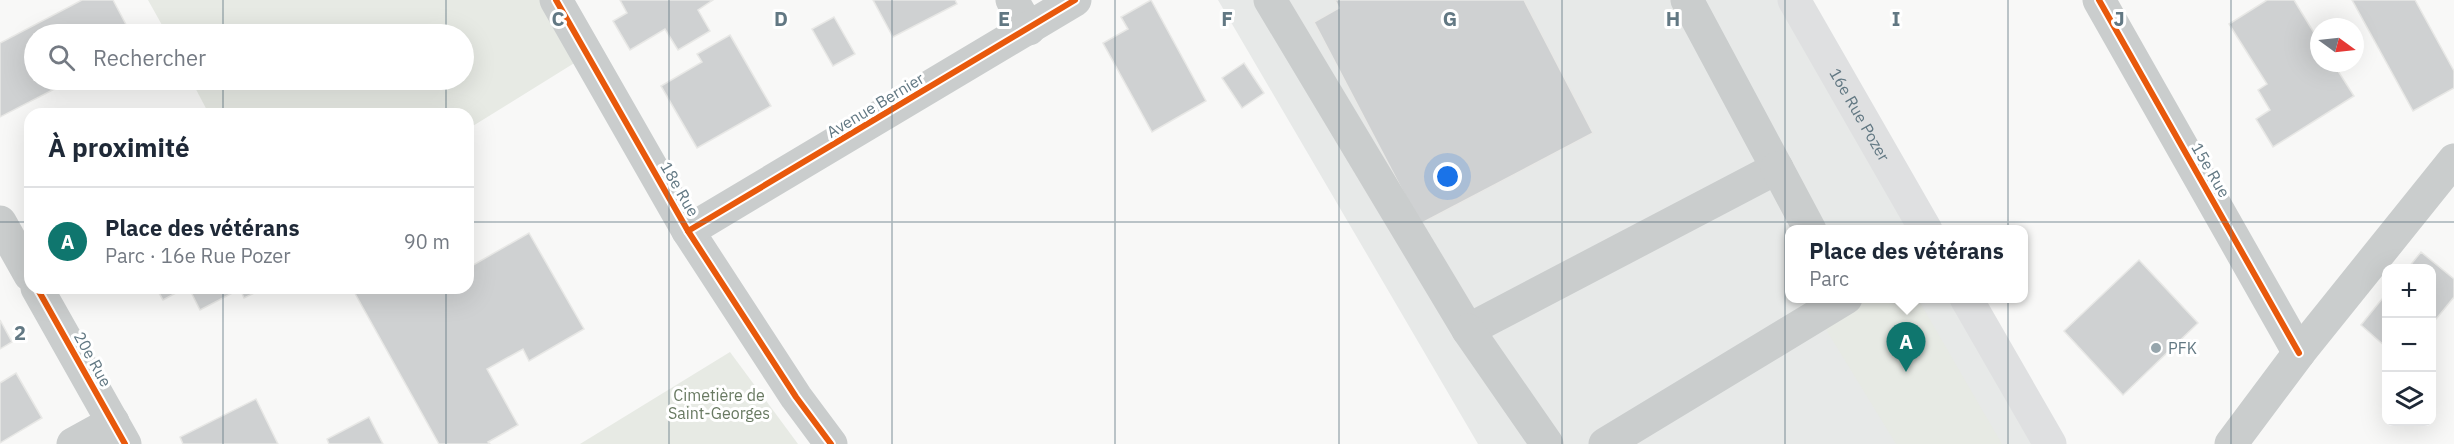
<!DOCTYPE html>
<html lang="fr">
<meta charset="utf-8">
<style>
:root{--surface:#fff;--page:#f6f6f7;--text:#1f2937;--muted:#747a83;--line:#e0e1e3;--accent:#0f766e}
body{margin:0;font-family:"IBM Plex Sans",sans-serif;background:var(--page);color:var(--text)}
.controls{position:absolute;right:18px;bottom:18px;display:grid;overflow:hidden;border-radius:12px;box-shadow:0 6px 24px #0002}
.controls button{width:54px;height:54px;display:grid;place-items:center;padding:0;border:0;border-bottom:2px solid var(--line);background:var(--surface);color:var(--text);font:30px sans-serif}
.compass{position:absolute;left:2310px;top:18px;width:54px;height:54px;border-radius:50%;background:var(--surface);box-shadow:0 6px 24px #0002;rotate:105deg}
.you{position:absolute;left:1448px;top:177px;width:21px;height:21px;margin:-15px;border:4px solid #fff;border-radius:50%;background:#1a73e8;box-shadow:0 0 0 9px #1a73e833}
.badge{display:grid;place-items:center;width:39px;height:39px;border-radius:50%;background:var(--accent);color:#fff;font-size:20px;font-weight:700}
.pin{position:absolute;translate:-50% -50px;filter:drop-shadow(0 2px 3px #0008)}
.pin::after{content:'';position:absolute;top:32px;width:21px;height:18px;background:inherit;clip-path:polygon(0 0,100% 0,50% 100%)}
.popup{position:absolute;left:1785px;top:225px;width:243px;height:78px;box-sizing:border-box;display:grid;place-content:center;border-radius:12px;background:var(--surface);filter:drop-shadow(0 2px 4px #0005);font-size:20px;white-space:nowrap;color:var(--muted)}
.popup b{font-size:22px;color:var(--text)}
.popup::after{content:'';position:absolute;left:50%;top:100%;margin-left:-12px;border:12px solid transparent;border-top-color:var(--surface)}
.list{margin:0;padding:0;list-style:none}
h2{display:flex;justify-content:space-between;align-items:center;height:78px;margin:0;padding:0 24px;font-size:26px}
h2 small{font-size:20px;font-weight:400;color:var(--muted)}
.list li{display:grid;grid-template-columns:39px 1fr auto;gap:18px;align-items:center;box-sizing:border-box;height:108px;padding:0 24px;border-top:2px solid var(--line)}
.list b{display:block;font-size:22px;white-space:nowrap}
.list p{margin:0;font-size:20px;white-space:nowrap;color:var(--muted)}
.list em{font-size:20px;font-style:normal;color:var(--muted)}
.icon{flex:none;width:33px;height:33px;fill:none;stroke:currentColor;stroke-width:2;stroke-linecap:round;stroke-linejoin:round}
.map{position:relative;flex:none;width:2454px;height:444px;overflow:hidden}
.search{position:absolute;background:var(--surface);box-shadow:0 6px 24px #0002;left:24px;top:24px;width:450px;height:66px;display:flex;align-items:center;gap:15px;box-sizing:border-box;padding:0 21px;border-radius:33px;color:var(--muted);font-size:22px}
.panel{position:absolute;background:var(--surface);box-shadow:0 6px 24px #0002;left:24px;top:108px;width:450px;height:186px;border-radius:18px}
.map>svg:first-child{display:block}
.built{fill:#e7e9e8}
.green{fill:#e7eae4}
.building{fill:#cfd1d2;stroke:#e8e8e6;stroke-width:1.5}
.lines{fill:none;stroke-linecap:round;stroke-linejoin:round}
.minor{stroke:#cacdcd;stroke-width:33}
.major{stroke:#dfe0e1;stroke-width:33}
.cycleway-casing{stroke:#fff;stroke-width:10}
.cycleway{stroke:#e8590c;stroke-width:6}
.grid{fill:none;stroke:#627883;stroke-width:1.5;stroke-opacity:0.55}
.poi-dot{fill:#96a5ac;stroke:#fff;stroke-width:2}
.labels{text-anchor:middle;stroke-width:6;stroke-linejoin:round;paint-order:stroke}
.street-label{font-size:16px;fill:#627883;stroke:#fff}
.poi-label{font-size:16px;fill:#627883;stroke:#fff;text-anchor:start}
.park-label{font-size:16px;fill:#697a62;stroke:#fff}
.grid-label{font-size:20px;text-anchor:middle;font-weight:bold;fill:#627883;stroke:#fff;stroke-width:6;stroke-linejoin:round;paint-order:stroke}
</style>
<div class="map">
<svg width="2454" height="444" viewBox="0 0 2454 444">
<rect width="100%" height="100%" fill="#f8f8f7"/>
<polygon class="built" points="1218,0 1797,0 1928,229 1789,230 1789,298 1968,299 2051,444 1478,444"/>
<g class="green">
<polygon points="148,0 540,0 576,62 468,129 468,114 209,114 191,80 464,80 464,34 167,34"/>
<polygon points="1810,298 1918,299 2002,444 1896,444 1808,300"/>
<polygon points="730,352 798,444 580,444"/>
</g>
<g class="building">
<polygon points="82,0 113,0 131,34 34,34 34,80 72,80 0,117 0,43"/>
<polygon points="620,0 713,0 698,10 710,31 678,50 665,29 630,50 613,21 627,13"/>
<polygon points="873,0 955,0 957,4 893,37"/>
<polygon points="1151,0 1206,101 1152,132 1103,43 1128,29 1121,17"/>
<polygon points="1335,0 1524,0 1593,133 1420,224 1314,22 1339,8"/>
<polygon points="2267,0 2294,0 2319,41 2319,63 2333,63 2354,96 2273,147 2256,119 2270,110 2258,90 2267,84 2229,24"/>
<polygon points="2352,0 2415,0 2454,71 2454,88 2413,111"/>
<polygon points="834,17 855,54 833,66 812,29"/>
<polygon points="730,35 771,106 697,148 661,86 702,62 697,54"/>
<polygon points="1244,63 1264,93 1242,108 1222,78"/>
<polygon points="529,233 584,329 529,361 523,349 487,369 518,425 488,442 490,444 439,444 352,288 468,288 468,268"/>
<polygon points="2421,252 2454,279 2454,297 2432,324 2432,268 2408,268"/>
<polygon points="2139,260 2198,323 2123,395 2064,331"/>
<polygon points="156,288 185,288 163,300"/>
<polygon points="189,288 265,288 244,298 240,289 200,310"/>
<polygon points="2386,294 2386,347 2361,325"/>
<polygon points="0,320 12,342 0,349"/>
<polygon points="16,373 42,418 0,443 0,383"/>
<polygon points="256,399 278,444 183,444 180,437"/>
<polygon points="369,417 383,444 329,444 327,439"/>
</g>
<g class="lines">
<g class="minor">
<polyline points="556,0 688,231 796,397 831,444"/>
<polyline points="1012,0 1029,29"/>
<polyline points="1270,0 1468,330 1777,168 1687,0"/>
<polyline points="2099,0 2299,353"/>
<polyline points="1777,168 1810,230"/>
<polyline points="0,222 30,275"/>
<polyline points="688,231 1075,0"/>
<polyline points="37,288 125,444"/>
<polyline points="1468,330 1547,444"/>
<polyline points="73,444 113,422"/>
<polyline points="1605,444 1846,298"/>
<polyline points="2231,444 2299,353 2454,160"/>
</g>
<g class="major">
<path id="s1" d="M1794,0L1926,230"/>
<polyline points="1966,298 2050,444"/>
</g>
<g class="cycleway-casing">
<g id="cycleway">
<polyline points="556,0 688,231 796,397 831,444"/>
<polyline points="2099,0 2299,353"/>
<polyline points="688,231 1075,0"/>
<polyline points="37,288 125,444"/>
</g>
</g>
<use href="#cycleway" class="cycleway"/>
</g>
<path class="grid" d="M223,0V34M446,0V34M669,0V444M892,0V444M1115,0V444M1339,0V444M1562,0V444M1785,0V444M2008,0V444M2231,0V444M223,80V114M446,80V114M0,222H30M468,222H2454M223,288V444M446,288V444"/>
<circle class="poi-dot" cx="2156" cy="348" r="6"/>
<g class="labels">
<g class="street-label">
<text transform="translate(875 105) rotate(-31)" y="6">Avenue Bernier</text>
<text dy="6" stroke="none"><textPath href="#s1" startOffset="132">16e Rue Pozer</textPath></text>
<text transform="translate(2211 170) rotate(60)" y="6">15e Rue</text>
<text transform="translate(680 189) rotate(60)" y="6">18e Rue</text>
<text transform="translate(93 359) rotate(61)" y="6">20e Rue</text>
</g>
<g class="poi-label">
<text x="2168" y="354">PFK</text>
</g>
<g class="park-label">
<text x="719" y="401">Cimetière de<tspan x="719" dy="18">Saint-Georges</tspan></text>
</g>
</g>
<g class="grid-label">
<text x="558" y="26">C</text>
<text x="781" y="26">D</text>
<text x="1004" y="26">E</text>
<text x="1227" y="26">F</text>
<text x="1450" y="26">G</text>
<text x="1673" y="26">H</text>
<text x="1896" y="26">I</text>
<text x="2119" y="26">J</text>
<text x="20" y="340">2</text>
</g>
</svg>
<div class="controls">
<button>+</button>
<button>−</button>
<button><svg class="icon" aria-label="layers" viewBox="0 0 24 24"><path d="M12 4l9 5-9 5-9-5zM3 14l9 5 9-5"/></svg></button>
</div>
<svg class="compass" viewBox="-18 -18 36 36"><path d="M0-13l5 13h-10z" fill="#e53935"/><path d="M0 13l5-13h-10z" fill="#747a83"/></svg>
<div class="you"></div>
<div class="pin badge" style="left:1906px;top:372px">A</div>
<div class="popup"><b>Place des vétérans</b>Parc</div>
<div class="search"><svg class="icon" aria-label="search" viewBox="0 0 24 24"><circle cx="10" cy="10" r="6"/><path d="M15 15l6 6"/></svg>Rechercher</div>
<section class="panel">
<h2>À proximité<small></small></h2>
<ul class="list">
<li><span class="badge">A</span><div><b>Place des vétérans</b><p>Parc · 16e Rue Pozer</p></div><em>90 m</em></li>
</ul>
</section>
</div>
